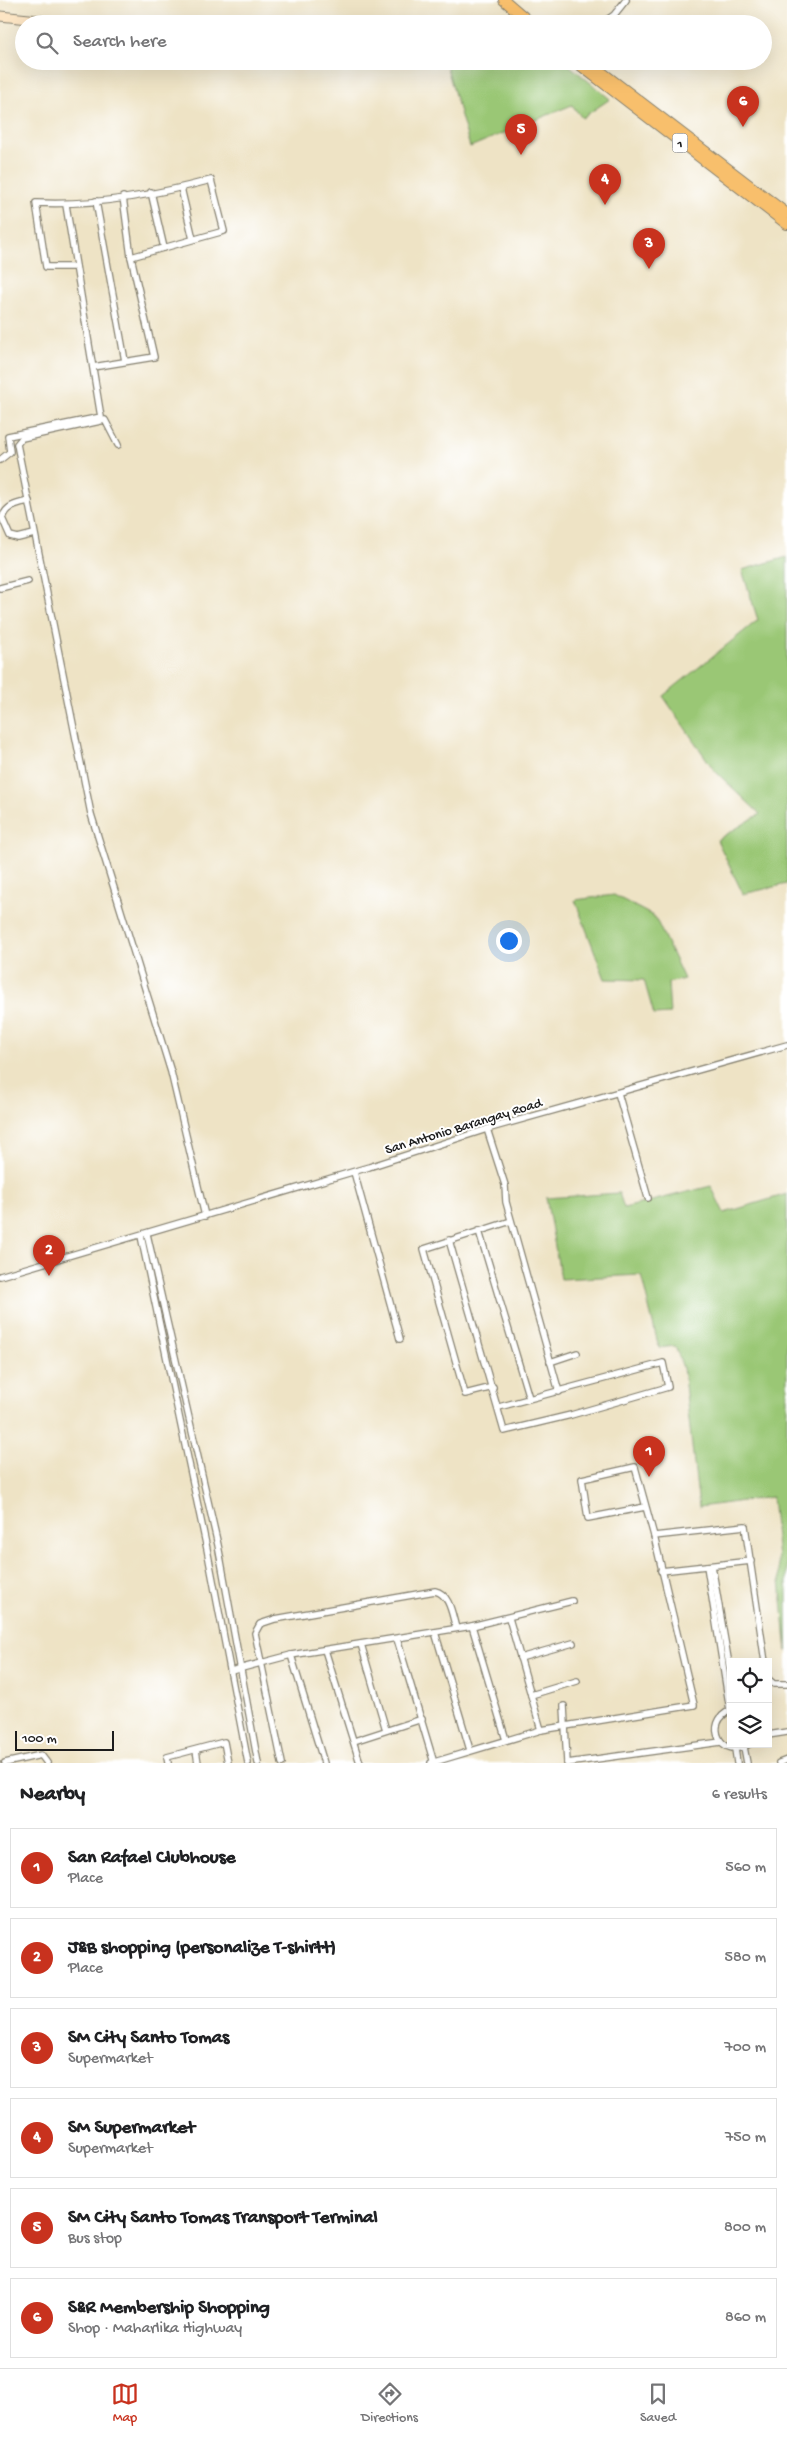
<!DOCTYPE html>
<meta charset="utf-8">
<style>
:root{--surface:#fff;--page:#f2f2f2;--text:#202124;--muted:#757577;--line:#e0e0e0;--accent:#c8321e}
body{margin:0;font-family:"Gochi Hand",sans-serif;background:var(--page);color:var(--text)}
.controls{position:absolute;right:15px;bottom:15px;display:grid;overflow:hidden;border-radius:0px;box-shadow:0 5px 20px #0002}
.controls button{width:45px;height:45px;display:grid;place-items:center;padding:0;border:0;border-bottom:1px solid var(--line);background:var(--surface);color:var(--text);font:25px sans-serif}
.scale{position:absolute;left:15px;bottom:12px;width:99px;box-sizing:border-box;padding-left:5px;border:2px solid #1c1c1c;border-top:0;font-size:14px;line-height:18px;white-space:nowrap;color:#1c1c1c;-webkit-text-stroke:4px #fff;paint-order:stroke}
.you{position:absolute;left:508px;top:940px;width:18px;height:18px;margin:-12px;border:4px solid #fff;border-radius:50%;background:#1a73e8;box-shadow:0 0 0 8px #1a73e833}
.badge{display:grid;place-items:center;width:32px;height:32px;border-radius:50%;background:var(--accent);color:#fff;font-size:16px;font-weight:700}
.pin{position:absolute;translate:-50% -41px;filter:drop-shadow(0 1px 2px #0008)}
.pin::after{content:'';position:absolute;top:26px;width:18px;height:15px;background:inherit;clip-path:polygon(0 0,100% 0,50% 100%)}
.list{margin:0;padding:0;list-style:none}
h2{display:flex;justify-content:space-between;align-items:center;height:65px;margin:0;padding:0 20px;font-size:21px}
h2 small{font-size:16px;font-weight:400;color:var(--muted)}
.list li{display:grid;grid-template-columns:32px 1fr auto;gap:15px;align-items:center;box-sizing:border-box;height:80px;margin:0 10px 10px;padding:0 10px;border:1px solid var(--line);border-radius:0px}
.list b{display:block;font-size:19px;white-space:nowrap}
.list p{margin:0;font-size:16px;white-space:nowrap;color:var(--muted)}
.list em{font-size:16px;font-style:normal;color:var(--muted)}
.icon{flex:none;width:28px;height:28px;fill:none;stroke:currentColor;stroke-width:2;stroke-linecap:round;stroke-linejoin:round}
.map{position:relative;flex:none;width:787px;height:1763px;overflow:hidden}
.search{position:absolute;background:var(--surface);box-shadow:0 5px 20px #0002;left:15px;right:15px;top:15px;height:55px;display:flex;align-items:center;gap:12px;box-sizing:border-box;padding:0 18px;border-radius:28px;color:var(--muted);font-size:19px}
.sheet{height:605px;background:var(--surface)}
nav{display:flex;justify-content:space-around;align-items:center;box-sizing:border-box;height:70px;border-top:1px solid var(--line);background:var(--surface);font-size:14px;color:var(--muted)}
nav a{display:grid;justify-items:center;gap:2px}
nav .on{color:var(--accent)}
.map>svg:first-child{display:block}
.green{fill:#9ac775;stroke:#5b7248}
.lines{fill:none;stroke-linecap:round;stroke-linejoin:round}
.street-casing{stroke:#858070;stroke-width:8}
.secondary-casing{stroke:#858070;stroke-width:11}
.highway-casing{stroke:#858070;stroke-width:12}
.street{stroke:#fff;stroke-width:5.5}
.secondary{stroke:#fce5c4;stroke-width:9}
.highway{stroke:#f8bf6c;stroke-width:10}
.labels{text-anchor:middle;stroke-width:4;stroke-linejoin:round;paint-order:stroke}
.shield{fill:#fff;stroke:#606060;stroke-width:1}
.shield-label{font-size:12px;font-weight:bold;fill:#1c1c1c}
.street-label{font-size:14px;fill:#1c1c1c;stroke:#fff}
</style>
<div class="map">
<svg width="787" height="1763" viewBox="0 0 787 1763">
<rect width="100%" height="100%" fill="#fff"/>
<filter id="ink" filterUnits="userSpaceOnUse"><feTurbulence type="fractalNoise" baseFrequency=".02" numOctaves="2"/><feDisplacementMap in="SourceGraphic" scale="10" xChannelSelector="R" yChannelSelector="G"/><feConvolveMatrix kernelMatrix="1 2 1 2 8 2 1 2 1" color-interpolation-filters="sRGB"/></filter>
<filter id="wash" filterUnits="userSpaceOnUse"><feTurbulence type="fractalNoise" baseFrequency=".0096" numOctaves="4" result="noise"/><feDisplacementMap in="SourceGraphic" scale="20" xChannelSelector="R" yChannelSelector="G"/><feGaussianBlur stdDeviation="1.12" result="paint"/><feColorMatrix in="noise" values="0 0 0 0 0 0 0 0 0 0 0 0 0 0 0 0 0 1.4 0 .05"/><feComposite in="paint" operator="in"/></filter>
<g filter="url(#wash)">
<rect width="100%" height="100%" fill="#eee3c5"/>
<g class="green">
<polygon points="445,61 564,61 610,99 582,118 572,105 470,147"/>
<polygon points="787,557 787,884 743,894 717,840 760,814 714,770 663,696 758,620 742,570"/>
<polygon points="614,895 655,917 684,979 668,983 670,1014 654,1015 644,980 605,979 575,900"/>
<polygon points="711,1186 724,1213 787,1194 787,1652 772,1497 699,1507 683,1368 675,1346 659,1348 641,1275 561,1279 546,1198 619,1193 624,1208"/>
</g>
</g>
<g filter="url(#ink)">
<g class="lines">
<g class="street-casing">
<g id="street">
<polyline points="601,24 614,15 626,0"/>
<polyline points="181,188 193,239"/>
<polyline points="151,192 164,248"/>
<polyline points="96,201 125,361"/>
<path d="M76,267H46L36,203C94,206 155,195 211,180L224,231L131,257"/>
<polyline points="93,367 154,357 131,257 123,197"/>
<polyline points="118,445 105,420 22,438 17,444 91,814 171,1072 205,1216"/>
<polyline points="0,460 10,452 8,436 101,417 66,205"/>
<path d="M29,501C16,504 7,505 2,518L10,536L18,538L34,534"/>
<polyline points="0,588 28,581"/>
<polyline points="618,1093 648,1198"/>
<polyline points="487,1129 505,1185 506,1202 559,1392"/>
<polyline points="354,1172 400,1339"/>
<polyline points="479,1231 529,1398"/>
<polyline points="147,1234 218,1545 258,1763"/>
<polyline points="141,1236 207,1549 248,1763"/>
<polyline points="449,1240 504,1431 571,1415 668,1387 663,1363 499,1407"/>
<polyline points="0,1276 369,1167 487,1129 787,1045"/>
<polyline points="550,1362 577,1353"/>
<polyline points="493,1387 465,1394 424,1249 511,1221"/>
<polyline points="654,1536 745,1526 765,1662"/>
<polyline points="707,1566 730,1710"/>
<polyline points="712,1566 731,1676"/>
<polyline points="661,1571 751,1561"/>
<polyline points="509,1618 541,1730"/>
<polyline points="472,1626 506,1740"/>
<polyline points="435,1632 470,1750"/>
<polyline points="397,1639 434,1763"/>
<polyline points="361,1644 386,1730"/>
<polyline points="325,1650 360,1763"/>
<polyline points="291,1655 324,1763"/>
<polyline points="520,1658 573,1643"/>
<polyline points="231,1671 291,1655 472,1626 572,1601"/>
<polyline points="768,1679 774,1684 787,1684"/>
<polyline points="531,1695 577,1681"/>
<polyline points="564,1706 567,1763"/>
<path d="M731,1710C702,1723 722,1761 749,1744"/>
<polyline points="768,1735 787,1732"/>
<polyline points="354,1741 422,1719"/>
<polyline points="744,1747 747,1763"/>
<polyline points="735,1749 737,1763"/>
<polyline points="196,1750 198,1763"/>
<polyline points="5,1763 41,1755 47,1763"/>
<polyline points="168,1763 167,1757 224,1742 228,1763"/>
<path d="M282,1763L255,1633L260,1624L275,1619L435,1591C450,1594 452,1615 456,1628"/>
<polyline points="431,1763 541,1730 694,1705 654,1536 635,1467 582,1479 588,1518 645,1507"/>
<polyline points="567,1763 721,1742"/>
<polyline points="779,1763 787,1760"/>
</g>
</g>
<g class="secondary-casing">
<polyline id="secondary" points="0,16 77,24"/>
</g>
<g class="highway-casing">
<g id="highway">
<polyline points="504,0 532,24"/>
<polyline points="575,61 787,224"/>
<polyline points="587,61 787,214"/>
</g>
</g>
<use href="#street" class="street"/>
<use href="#secondary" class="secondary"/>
<use href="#highway" class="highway"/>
</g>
</g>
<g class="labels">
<rect class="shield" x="672.5" y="133.5" width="15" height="19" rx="4"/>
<g class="shield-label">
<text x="680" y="147">1</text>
</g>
<g class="street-label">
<text transform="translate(463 1125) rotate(-17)" y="5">San Antonio Barangay Road</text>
</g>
</g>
</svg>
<div class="controls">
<button><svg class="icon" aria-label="locate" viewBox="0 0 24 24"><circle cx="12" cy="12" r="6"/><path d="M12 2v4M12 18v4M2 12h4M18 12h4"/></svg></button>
<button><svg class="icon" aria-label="layers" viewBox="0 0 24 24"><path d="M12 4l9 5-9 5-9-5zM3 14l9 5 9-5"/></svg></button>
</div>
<div class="scale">100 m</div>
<div class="you"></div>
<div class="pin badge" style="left:649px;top:1477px">1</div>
<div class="pin badge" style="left:49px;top:1276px">2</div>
<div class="pin badge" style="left:649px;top:269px">3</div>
<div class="pin badge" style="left:605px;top:205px">4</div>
<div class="pin badge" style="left:521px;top:155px">5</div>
<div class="pin badge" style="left:743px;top:127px">6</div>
<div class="search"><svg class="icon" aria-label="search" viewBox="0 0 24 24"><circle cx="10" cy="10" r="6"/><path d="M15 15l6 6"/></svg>Search here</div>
</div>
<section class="sheet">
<h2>Nearby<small>6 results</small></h2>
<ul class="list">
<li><span class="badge">1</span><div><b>San Rafael Clubhouse</b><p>Place</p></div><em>560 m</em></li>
<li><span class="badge">2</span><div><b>J&amp;B shopping (personalize T-shirtt)</b><p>Place</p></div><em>580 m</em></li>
<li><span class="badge">3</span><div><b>SM City Santo Tomas</b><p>Supermarket</p></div><em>700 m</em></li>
<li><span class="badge">4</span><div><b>SM Supermarket</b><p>Supermarket</p></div><em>750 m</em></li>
<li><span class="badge">5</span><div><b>SM City Santo Tomas Transport Terminal</b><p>Bus stop</p></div><em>800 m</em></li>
<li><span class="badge">6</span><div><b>S&amp;R Membership Shopping</b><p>Shop · Maharlika Highway</p></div><em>860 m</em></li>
</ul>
</section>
<nav>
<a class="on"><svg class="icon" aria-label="map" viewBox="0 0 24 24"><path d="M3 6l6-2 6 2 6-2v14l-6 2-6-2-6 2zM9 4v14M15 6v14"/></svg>Map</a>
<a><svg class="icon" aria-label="directions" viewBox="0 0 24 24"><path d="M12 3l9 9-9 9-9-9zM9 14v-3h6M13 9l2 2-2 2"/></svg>Directions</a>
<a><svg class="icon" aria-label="saved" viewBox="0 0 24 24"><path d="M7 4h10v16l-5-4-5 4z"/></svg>Saved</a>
</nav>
